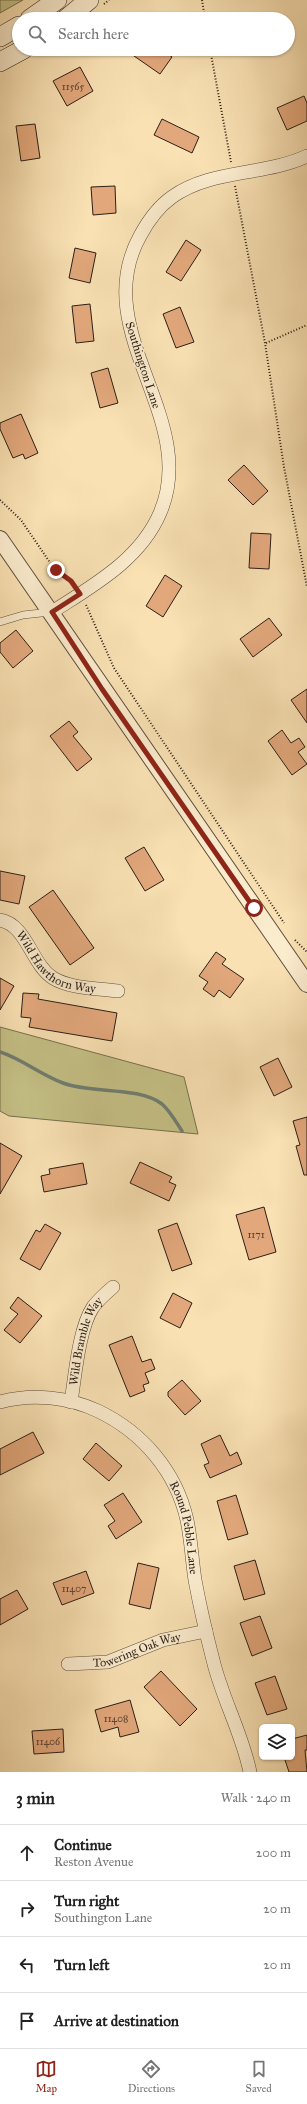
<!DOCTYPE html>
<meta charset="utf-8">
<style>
:root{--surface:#fff;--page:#f6f6f6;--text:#222;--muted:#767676;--line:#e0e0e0;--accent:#8f2418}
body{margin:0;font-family:"IM FELL Great Primer",serif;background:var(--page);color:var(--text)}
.controls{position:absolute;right:12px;bottom:12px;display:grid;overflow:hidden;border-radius:6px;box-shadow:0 1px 3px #0004}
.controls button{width:36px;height:36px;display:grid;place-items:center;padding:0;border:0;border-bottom:1px solid var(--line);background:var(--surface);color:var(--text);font:20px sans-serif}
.stop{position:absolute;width:12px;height:12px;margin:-9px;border:3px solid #8f2418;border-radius:50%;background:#fff}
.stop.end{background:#8f2418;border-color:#fff;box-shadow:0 1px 4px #0008}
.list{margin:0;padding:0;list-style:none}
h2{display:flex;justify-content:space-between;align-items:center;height:52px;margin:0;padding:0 16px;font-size:17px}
h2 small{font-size:13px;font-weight:400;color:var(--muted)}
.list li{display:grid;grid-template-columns:26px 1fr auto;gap:12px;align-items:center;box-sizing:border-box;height:56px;padding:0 16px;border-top:1px solid var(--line)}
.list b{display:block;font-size:15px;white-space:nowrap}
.list p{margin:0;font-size:13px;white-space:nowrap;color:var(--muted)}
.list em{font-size:13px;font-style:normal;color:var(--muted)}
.icon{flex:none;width:22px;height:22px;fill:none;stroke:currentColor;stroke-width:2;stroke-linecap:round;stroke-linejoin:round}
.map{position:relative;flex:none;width:307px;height:1772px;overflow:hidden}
.search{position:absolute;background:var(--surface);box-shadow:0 1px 3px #0004;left:12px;right:12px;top:12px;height:44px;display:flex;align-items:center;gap:10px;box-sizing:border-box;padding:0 14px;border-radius:22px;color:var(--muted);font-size:15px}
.sheet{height:276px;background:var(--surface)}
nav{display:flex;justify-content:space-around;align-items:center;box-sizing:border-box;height:56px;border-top:1px solid var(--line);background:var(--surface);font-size:11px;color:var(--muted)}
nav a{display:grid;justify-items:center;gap:2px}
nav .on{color:var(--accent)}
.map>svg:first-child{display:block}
.green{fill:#c5c187;stroke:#78704f}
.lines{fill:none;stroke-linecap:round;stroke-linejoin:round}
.stream{stroke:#707e72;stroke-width:3.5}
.building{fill:#e2a87c;stroke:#2b1f17}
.service-casing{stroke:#5e503e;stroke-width:8}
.minor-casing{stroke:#5e503e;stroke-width:14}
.tertiary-casing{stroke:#5e503e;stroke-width:18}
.secondary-casing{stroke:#2b1f17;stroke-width:20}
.path{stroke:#2b1f17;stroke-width:2;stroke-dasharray:1 2;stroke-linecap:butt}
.service{stroke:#fbecce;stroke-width:7}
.minor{stroke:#fbecce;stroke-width:13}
.tertiary{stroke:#fbecce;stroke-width:16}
.secondary{stroke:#fbecce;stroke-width:19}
.route{stroke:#8f2418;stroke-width:5}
.labels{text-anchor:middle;stroke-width:3.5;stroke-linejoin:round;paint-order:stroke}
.number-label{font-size:10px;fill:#594130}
.street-label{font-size:12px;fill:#2b1f17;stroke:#fbecce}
</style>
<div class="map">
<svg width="307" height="1772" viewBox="0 0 307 1772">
<rect width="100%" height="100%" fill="#f9e1b3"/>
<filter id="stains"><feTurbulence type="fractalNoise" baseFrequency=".005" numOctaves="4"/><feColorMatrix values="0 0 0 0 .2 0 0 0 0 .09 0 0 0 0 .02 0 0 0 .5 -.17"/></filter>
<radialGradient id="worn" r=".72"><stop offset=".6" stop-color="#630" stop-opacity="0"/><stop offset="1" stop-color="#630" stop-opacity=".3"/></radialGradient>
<g class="green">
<polygon points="0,0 23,0 0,13"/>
<polygon points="0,1027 184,1077 198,1134 9,1116 0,1111"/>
</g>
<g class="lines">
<path class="stream" d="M0,1052C22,1059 41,1075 63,1083C92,1094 138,1086 162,1104C170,1111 176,1122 182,1131"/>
</g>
<g class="building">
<polygon points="124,49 160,49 172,57 160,74"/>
<polygon points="80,67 93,91 67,106 53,81"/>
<polygon points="304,96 307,103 307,121 287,130 277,108"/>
<polygon points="162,119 199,137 192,153 154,135"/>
<polygon points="35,124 40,158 21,161 16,126"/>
<polygon points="115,186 116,213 93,215 91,187"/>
<polygon points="186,240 201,250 181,281 166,272"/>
<polygon points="75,248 96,253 90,283 69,278"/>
<polygon points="90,304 94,341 76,343 72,306"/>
<polygon points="180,307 194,342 176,348 163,314"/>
<polygon points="108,368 118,403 100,408 91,373"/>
<polygon points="21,414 38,453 25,459 23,454 13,458 0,429 0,423"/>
<polygon points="244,465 268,491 253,505 228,480"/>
<polygon points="251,533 271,534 269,569 249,568"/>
<polygon points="165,575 182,586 163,617 146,606"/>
<polygon points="269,618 282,635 253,657 240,639"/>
<polygon points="16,630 33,651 13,668 0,652 0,643"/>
<polygon points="307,689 307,723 291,700"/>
<polygon points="69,721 78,732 73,736 92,759 77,771 50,736"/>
<polygon points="282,730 291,743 299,738 305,747 298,752 307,764 292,775 268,741"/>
<polygon points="144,847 164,880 145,891 125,858"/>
<polygon points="0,871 25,876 19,904 0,900"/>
<polygon points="53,890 94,948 70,965 29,907"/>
<polygon points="216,952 226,959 222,964 244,979 230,998 219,990 214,997 203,989 208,982 199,976"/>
<polygon points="0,978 14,986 0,1010"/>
<polygon points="23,993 39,994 38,999 117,1013 112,1041 29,1027 31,1018 21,1017"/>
<polygon points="278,1058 292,1087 274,1096 260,1067"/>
<polygon points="307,1117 307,1175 304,1175 296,1146 300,1145 293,1121"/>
<polygon points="0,1143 22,1156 0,1194"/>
<polygon points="140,1162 172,1177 169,1182 176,1185 169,1201 130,1183"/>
<polygon points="83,1163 87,1184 44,1192 41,1176 50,1174 49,1169"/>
<polygon points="264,1207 276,1252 249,1260 236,1215"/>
<polygon points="177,1223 192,1264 172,1271 158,1230"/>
<polygon points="45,1224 61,1233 40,1270 20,1259 36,1230 40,1232"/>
<polygon points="173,1293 192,1303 180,1328 160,1318"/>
<polygon points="18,1297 42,1316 20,1343 4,1330 18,1314 10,1308"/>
<polygon points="132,1336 142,1362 151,1359 155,1369 145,1373 149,1383 143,1385 145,1391 130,1397 109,1345"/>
<polygon points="182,1380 201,1401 185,1415 168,1396 168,1392"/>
<polygon points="33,1432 44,1453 0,1475 0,1449"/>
<polygon points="220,1435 230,1456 237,1452 242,1464 210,1478 204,1465 209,1463 201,1444"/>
<polygon points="96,1443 122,1466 109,1481 83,1459"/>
<polygon points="123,1493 142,1522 116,1539 108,1526 115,1521 104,1505"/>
<polygon points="236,1495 248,1534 228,1540 217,1501"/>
<polygon points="255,1560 265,1594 244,1600 234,1566"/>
<polygon points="138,1563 159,1568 150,1609 129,1604"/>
<polygon points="86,1571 94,1593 62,1605 53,1583"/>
<polygon points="17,1590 28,1609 0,1625 0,1599"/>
<polygon points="260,1616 272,1648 252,1656 240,1623"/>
<polygon points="161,1671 197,1709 180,1726 144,1687"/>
<polygon points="275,1676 287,1709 267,1715 255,1683"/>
<polygon points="130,1700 139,1732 120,1737 118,1727 101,1732 95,1710"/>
<polygon points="63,1729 64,1752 34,1754 32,1731"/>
<polygon points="307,1735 307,1750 305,1750 307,1772 289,1772 284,1757 292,1757 292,1739"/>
</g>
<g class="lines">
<g class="service-casing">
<polyline id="service" points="0,622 23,615 50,612"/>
</g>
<g class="minor-casing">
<g id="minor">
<path d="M52,612C92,586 140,560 160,513C201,418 87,332 140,236C148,221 158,207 172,197C211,169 264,176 307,156"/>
<path id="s1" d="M0,920C27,925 31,964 53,978C71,989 98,988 118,991"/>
<path id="s2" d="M0,1402C32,1393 68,1397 98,1411C142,1432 176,1471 187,1520C191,1539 192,1560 195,1580C200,1607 206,1633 213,1660C222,1698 242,1733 250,1772"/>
<path id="s3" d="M71,1402C75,1376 79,1328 93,1307C99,1299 106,1293 113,1287"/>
<path id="s4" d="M68,1664L108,1662L163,1640L206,1631"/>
</g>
</g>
<g class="tertiary-casing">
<polyline id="tertiary" points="0,539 307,984"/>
</g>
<g class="secondary-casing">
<g id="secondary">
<polyline points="30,19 57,0"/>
<polyline points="66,19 89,0"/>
<polyline points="0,37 19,26"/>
<polyline points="0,62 24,49"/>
</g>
</g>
<g class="path">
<polyline points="202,0 205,19"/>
<polyline points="104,4 109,0"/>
<polyline points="210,49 231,162"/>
<polyline points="39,54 46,49"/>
<polyline points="235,186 265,343 284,467 307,587"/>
<polyline points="266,343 307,325"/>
<polyline points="0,500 21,520 51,564 73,584"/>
<polyline points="86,605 114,668 284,923"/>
<polyline points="295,940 307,952"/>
</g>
<use href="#service" class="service"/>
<use href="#minor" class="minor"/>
<use href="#tertiary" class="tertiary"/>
<use href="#secondary" class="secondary"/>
</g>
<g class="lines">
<polyline class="route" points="56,570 71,581 80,594 52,612 102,689 254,908"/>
</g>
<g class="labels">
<g class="number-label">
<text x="73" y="90">11565</text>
<text x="256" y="1238">1171</text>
<text x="74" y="1592">11407</text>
<text x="116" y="1722">11408</text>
<text x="48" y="1745">11406</text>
</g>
<g class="street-label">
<text transform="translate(143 365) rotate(72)" y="4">Southington Lane</text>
<text dy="4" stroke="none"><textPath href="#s1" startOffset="74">Wild Hawthorn Way</textPath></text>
<text dy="4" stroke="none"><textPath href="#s3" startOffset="63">Wild Bramble Way</textPath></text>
<text dy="4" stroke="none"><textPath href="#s2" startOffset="253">Round Pebble Lane</textPath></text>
<text dy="4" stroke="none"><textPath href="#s4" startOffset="71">Towering Oak Way</textPath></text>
</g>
</g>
<rect width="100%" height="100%" filter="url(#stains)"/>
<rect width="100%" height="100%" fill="url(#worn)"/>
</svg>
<div class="controls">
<button><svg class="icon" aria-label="layers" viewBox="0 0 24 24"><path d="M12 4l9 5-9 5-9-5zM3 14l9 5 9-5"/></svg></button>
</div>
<div class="stop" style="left:254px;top:908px"></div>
<div class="stop end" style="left:56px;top:570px"></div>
<div class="search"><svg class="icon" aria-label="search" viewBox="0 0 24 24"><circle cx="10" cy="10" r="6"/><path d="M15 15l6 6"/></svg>Search here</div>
</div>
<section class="sheet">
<h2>3 min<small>Walk · 240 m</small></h2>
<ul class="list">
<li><svg class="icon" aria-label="ahead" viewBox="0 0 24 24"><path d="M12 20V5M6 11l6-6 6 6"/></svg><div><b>Continue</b><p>Reston Avenue</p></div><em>200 m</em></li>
<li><svg class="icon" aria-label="right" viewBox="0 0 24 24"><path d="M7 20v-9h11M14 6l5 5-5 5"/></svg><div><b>Turn right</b><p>Southington Lane</p></div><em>20 m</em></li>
<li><svg class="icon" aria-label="left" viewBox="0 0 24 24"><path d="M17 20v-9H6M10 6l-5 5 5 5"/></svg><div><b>Turn left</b></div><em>20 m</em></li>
<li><svg class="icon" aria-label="arrive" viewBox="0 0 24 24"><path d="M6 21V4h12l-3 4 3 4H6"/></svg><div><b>Arrive at destination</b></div></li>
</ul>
</section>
<nav>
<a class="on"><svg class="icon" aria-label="map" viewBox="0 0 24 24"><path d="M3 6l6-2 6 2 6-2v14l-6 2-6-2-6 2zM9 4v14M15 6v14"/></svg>Map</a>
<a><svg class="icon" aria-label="directions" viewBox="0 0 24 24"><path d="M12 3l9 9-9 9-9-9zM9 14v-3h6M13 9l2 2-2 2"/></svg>Directions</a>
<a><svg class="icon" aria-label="saved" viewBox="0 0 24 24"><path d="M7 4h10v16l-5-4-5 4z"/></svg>Saved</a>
</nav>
